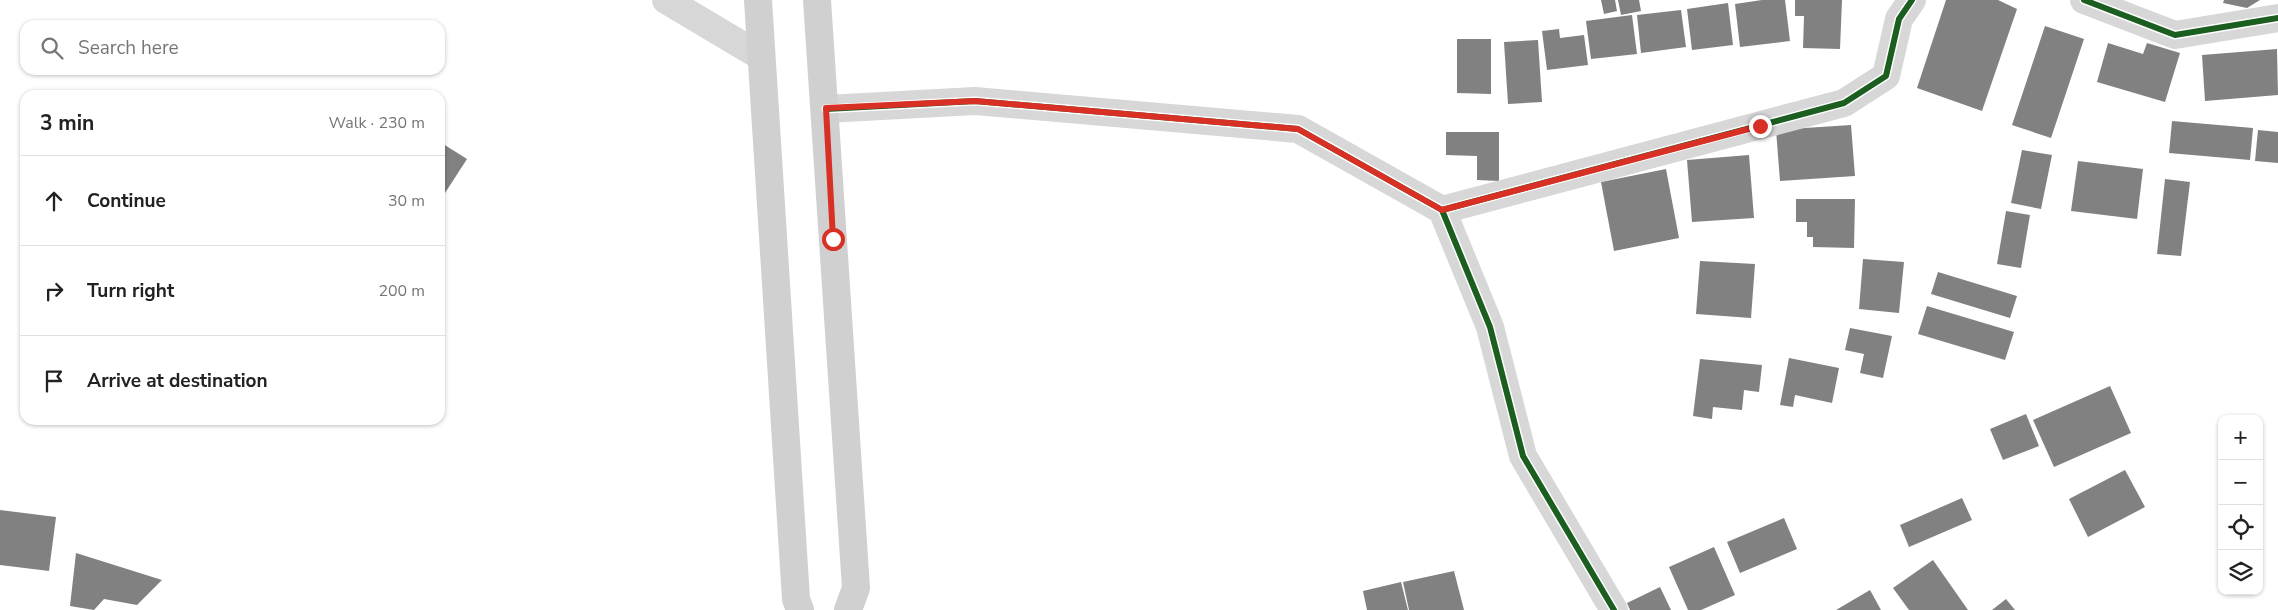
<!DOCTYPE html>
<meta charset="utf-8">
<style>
:root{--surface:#fff;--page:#f6f6f6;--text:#222;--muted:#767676;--line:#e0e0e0}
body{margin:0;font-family:"Nunito Sans",sans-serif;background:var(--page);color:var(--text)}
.controls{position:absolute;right:15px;bottom:15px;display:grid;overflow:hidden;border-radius:10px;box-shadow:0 1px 4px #0004}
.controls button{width:45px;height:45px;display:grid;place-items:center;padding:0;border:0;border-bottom:1px solid var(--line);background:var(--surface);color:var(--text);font:25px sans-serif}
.stop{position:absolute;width:15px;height:15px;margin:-11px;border:4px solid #d93025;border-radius:50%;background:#fff}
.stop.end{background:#d93025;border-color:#fff;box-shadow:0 1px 5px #0008}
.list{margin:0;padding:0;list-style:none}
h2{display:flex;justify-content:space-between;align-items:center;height:65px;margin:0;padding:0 20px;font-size:21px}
h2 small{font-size:16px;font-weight:400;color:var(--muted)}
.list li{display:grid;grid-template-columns:32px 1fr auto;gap:15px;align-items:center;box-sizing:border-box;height:90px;padding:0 20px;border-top:1px solid var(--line)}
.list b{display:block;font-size:19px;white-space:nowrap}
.list em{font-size:16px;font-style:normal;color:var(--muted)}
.icon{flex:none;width:28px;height:28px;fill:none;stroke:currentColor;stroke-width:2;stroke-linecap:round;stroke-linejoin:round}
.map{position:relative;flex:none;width:2278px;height:610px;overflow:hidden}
.search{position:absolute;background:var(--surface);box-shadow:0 1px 4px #0004;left:20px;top:20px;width:425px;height:55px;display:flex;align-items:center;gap:12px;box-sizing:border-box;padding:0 18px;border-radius:15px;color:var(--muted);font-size:19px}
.panel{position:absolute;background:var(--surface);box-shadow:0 1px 4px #0004;left:20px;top:90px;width:425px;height:335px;border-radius:15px}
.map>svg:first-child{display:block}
.building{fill:#818181}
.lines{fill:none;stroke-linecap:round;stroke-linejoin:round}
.street{stroke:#d7d7d7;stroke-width:28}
.secondary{stroke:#d0d0d0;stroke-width:28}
.cycleway-casing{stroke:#fff;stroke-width:9}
.cycleway{stroke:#1b5e20;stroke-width:6}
.route{stroke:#d93025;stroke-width:6}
</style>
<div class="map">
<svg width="2278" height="610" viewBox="0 0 2278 610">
<rect width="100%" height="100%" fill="#fff"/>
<g class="building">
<polygon points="1601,0 1615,0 1617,11 1604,14"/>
<polygon points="1618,0 1639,0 1641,11 1621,15"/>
<polygon points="1762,0 1785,0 1790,41 1740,47 1735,4"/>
<polygon points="1795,0 1842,0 1840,49 1803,48 1804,16 1795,16"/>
<polygon points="1946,0 1998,0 2017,9 1982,111 1917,88"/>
<polygon points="2224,0 2260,0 2247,8 2223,3"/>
<polygon points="1728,3 1733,45 1692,50 1687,9"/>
<polygon points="1681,10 1686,47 1641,53 1637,15"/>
<polygon points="1632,15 1637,54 1591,59 1586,21"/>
<polygon points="2045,26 2084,39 2051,138 2012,125"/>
<polygon points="1559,29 1560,38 1584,35 1588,65 1547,70 1542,31"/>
<polygon points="1457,39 1491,39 1491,94 1457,93"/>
<polygon points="1538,40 1542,102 1508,104 1504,42"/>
<polygon points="2108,43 2143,54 2147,43 2180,53 2165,102 2097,82"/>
<polygon points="2277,49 2278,95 2205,101 2202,55"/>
<polygon points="2172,121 2253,128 2250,160 2169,153"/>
<polygon points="1851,125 1855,176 1780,181 1776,130"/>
<polygon points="2258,130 2278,132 2278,163 2255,161"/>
<polygon points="1446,132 1499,132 1499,181 1477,180 1477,156 1446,155"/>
<polygon points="440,142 467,159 445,193 440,191"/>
<polygon points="2022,150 2052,155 2041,209 2011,203"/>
<polygon points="1749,155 1754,218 1692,222 1687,160"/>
<polygon points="2078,161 2143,169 2137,219 2071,211"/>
<polygon points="1666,169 1679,238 1614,251 1601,182"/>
<polygon points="2165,179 2190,182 2181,256 2157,254"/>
<polygon points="1796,199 1855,199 1854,248 1813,247 1813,237 1807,237 1807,222 1796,222"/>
<polygon points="2006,211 2030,215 2021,268 1997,264"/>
<polygon points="1863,259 1904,262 1899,313 1859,309"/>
<polygon points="1700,261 1755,264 1751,318 1696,314"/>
<polygon points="1938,272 2017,296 2010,318 1931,294"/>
<polygon points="1927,306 2014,332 2005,360 1918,334"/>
<polygon points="1850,328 1892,336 1883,378 1860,373 1864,354 1845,350"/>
<polygon points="1789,358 1839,368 1832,403 1795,395 1793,407 1780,405"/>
<polygon points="1700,359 1762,365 1759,392 1744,390 1742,410 1713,407 1712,419 1693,416"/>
<polygon points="2110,386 2131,433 2054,467 2033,420"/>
<polygon points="2026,414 2039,446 2003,460 1990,429"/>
<polygon points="2125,470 2145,507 2088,537 2069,499"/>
<polygon points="1962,498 1972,520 1909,547 1900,525"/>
<polygon points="0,510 56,517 49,571 0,565"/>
<polygon points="1784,518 1797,549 1740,573 1727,542"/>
<polygon points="1714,547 1735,595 1701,610 1688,610 1669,567"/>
<polygon points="76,553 162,580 137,605 104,599 94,610 70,606"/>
<polygon points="1933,560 1968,610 1909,610 1893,588"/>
<polygon points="1454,571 1464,610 1409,610 1403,582"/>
<polygon points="1401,582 1408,610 1367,610 1363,591"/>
<polygon points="1660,587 1671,610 1630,610 1627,603"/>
<polygon points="1870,590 1881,610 1836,610"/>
<polygon points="2006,599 2015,610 1992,610"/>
</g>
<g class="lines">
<g class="street">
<polyline points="666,0 760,56"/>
<polyline points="2084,0 2175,35 2278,18"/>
<polyline points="826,109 975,101 1298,129 1442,210 1490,327 1523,456 1614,610"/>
<polyline points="1442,210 1844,103 1886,76 1899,19 1912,0"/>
</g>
<g class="secondary">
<polyline points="758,0 796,599 800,610"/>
<polyline points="817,0 856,588 848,610"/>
</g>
<g class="cycleway-casing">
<g id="cycleway">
<polyline points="2084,0 2175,35 2278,18"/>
<polyline points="826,109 975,101 1298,129 1442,210 1490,327 1523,456 1614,610"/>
<polyline points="1442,210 1844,103 1886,76 1899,19 1912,0"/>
</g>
</g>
<use href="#cycleway" class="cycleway"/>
</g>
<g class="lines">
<polyline class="route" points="833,239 826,108 975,101 1298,129 1442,210 1760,126"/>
</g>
</svg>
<div class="controls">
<button>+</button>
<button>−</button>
<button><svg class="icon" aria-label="locate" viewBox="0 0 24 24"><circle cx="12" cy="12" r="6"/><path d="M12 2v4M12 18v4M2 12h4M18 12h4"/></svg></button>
<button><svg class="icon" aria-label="layers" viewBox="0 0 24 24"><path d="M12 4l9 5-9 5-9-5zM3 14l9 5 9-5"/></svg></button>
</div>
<div class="stop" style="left:833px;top:239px"></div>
<div class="stop end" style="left:1760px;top:126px"></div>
<div class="search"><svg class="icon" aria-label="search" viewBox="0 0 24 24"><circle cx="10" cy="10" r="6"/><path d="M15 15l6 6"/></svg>Search here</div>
<section class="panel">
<h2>3 min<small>Walk · 230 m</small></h2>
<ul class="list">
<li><svg class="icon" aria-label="ahead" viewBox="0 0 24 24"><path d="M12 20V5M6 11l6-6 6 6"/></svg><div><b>Continue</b></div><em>30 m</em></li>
<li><svg class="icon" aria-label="right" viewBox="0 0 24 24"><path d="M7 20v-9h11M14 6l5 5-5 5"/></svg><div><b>Turn right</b></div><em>200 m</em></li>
<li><svg class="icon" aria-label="arrive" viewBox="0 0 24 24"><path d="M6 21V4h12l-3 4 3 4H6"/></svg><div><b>Arrive at destination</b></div></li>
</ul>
</section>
</div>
